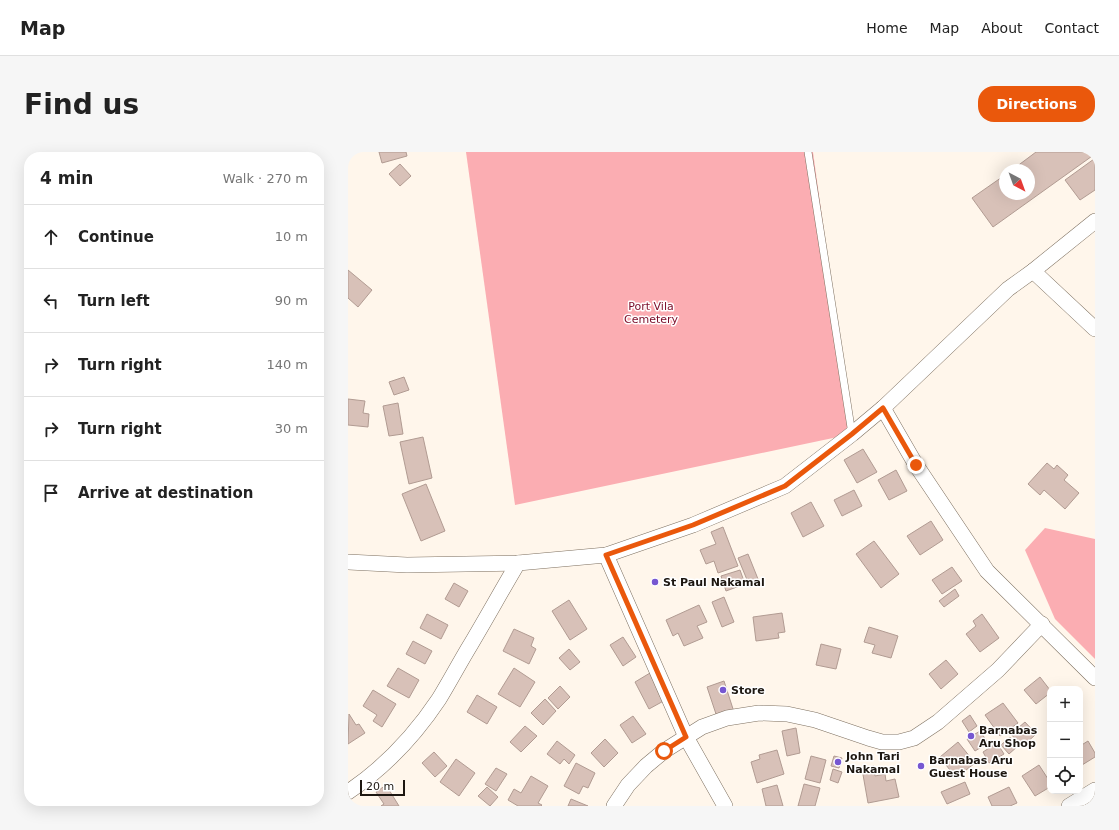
<!DOCTYPE html>
<meta charset="utf-8">
<style>
:root{--surface:#fff;--page:#f6f6f6;--text:#222;--muted:#767676;--line:#e0e0e0;--accent:#ea580c}
body{margin:0;font-family:"DejaVu Sans",sans-serif;background:var(--page);color:var(--text)}
.controls{position:absolute;right:12px;bottom:12px;display:grid;overflow:hidden;border-radius:8px;box-shadow:0 4px 16px #0002}
.controls button{width:36px;height:36px;display:grid;place-items:center;padding:0;border:0;border-bottom:1px solid var(--line);background:var(--surface);color:var(--text);font:20px sans-serif}
.compass{position:absolute;left:651px;top:12px;width:36px;height:36px;border-radius:50%;background:var(--surface);box-shadow:0 4px 16px #0002;rotate:139deg}
.scale{position:absolute;left:12px;bottom:10px;width:45px;box-sizing:border-box;padding-left:4px;border:2px solid #1d1711;border-top:0;font-size:11px;line-height:14px;white-space:nowrap;color:#1d1711;-webkit-text-stroke:3px #fff;paint-order:stroke}
.stop{position:absolute;width:12px;height:12px;margin:-9px;border:3px solid #ea580c;border-radius:50%;background:#fff}
.stop.end{background:#ea580c;border-color:#fff;box-shadow:0 1px 4px #0008}
.list{margin:0;padding:0;list-style:none}
h2{display:flex;justify-content:space-between;align-items:center;height:52px;margin:0;padding:0 16px;font-size:17px}
h2 small{font-size:13px;font-weight:400;color:var(--muted)}
.list li{display:grid;grid-template-columns:26px 1fr auto;gap:12px;align-items:center;box-sizing:border-box;height:64px;padding:0 16px;border-top:1px solid var(--line)}
.list b{display:block;font-size:15px;white-space:nowrap}
.list em{font-size:13px;font-style:normal;color:var(--muted)}
.icon{flex:none;width:22px;height:22px;fill:none;stroke:currentColor;stroke-width:2;stroke-linecap:round;stroke-linejoin:round}
.map{position:relative;flex:none;width:747px;height:654px;overflow:hidden;border-radius:16px}
header{display:flex;align-items:center;gap:24px;box-sizing:border-box;height:56px;padding:0 20px;background:var(--surface);border-bottom:1px solid var(--line)}
header strong{font-size:19px}
nav{display:flex;gap:22px;margin-inline-start:auto;font-size:14px}
.intro{display:flex;align-items:center;justify-content:space-between;box-sizing:border-box;height:96px;padding:0 24px}
h1{margin:0;font-size:28px}
.button{padding:10px 18px;border-radius:16px;background:var(--accent);color:#fff;font-size:14px;font-weight:700}
main{display:flex;gap:24px;padding:0 24px}
aside{flex:1;background:var(--surface);border-radius:16px;box-shadow:0 4px 16px #0002}
.map>svg:first-child{display:block}
.green{fill:#fbadb2}
.building{fill:#d8c1b8;stroke:#b19b92}
.lines{fill:none;stroke-linecap:round;stroke-linejoin:round}
.lane-casing{stroke:#7e7060;stroke-width:8}
.street-casing{stroke:#7e7060;stroke-width:16}
.lane{stroke:#fff;stroke-width:7}
.street{stroke:#fff;stroke-width:15}
.route{stroke:#ea580c;stroke-width:5}
.poi-dot{fill:#7657d1;stroke:#fff;stroke-width:1.5}
.labels{text-anchor:middle;stroke-width:3;stroke-linejoin:round;paint-order:stroke}
.park-label{font-size:11px;fill:#7a0a27;stroke:#fff}
.poi-label{font-size:11px;font-weight:bold;fill:#1d1711;stroke:#fff;text-anchor:start}
</style>
<header>
<strong>Map</strong>
<nav><a>Home</a><a>Map</a><a>About</a><a>Contact</a></nav>
</header>
<div class="intro"><h1>Find us</h1><a class="button">Directions</a></div>
<main>
<aside>
<h2>4 min<small>Walk · 270 m</small></h2>
<ul class="list">
<li><svg class="icon" aria-label="ahead" viewBox="0 0 24 24"><path d="M12 20V5M6 11l6-6 6 6"/></svg><div><b>Continue</b></div><em>10 m</em></li>
<li><svg class="icon" aria-label="left" viewBox="0 0 24 24"><path d="M17 20v-9H6M10 6l-5 5 5 5"/></svg><div><b>Turn left</b></div><em>90 m</em></li>
<li><svg class="icon" aria-label="right" viewBox="0 0 24 24"><path d="M7 20v-9h11M14 6l5 5-5 5"/></svg><div><b>Turn right</b></div><em>140 m</em></li>
<li><svg class="icon" aria-label="right" viewBox="0 0 24 24"><path d="M7 20v-9h11M14 6l5 5-5 5"/></svg><div><b>Turn right</b></div><em>30 m</em></li>
<li><svg class="icon" aria-label="arrive" viewBox="0 0 24 24"><path d="M6 21V4h12l-3 4 3 4H6"/></svg><div><b>Arrive at destination</b></div></li>
</ul>
</aside>
<div class="map">
<svg width="747" height="654" viewBox="0 0 747 654">
<rect width="100%" height="100%" fill="#fff6eb"/>
<g class="green">
<polygon points="118,0 465,0 504,282 167,353"/>
<polygon points="697,376 747,387 747,507 707,467 677,398"/>
</g>
<g class="building">
<polygon points="31,0 58,0 59,4 34,11"/>
<polygon points="688,0 747,0 747,2 645,75 624,46 657,23 657,42 681,42 681,18 664,18"/>
<polygon points="746,7 747,8 747,38 732,48 717,28"/>
<polygon points="52,12 63,24 52,34 41,22"/>
<polygon points="0,118 24,138 10,155 0,146"/>
<polygon points="56,225 61,238 46,243 41,230"/>
<polygon points="0,247 17,249 15,261 21,262 20,275 0,273"/>
<polygon points="50,251 55,282 41,284 35,254"/>
<polygon points="75,285 84,326 61,332 52,290"/>
<polygon points="515,297 529,320 509,331 496,308"/>
<polygon points="699,311 706,317 709,313 720,323 716,328 731,341 717,357 696,338 692,343 680,332"/>
<polygon points="548,318 559,339 541,348 530,328"/>
<polygon points="78,332 97,379 73,389 54,342"/>
<polygon points="506,338 514,354 494,364 486,348"/>
<polygon points="463,350 476,374 455,385 443,361"/>
<polygon points="583,369 595,388 572,403 559,384"/>
<polygon points="375,375 390,414 370,421 366,409 358,412 352,398 368,392 363,380"/>
<polygon points="526,389 551,422 533,436 508,402"/>
<polygon points="400,402 412,432 402,435 390,406"/>
<polygon points="604,415 614,429 594,442 584,428"/>
<polygon points="392,418 397,432 378,439 373,424"/>
<polygon points="106,431 120,439 111,455 97,447"/>
<polygon points="607,437 611,444 596,455 591,449"/>
<polygon points="376,445 386,470 374,475 364,450"/>
<polygon points="221,448 239,477 222,488 204,459"/>
<polygon points="351,453 359,470 349,474 355,486 336,494 330,481 325,484 318,468"/>
<polygon points="434,461 437,480 430,481 431,486 408,489 405,465"/>
<polygon points="79,462 100,473 93,487 72,476"/>
<polygon points="634,462 651,486 632,500 618,482 628,474 625,469"/>
<polygon points="521,475 550,484 543,506 524,501 527,493 516,490"/>
<polygon points="166,477 186,486 183,494 188,497 181,512 155,499"/>
<polygon points="275,485 288,505 275,514 262,493"/>
<polygon points="65,489 84,499 77,512 58,502"/>
<polygon points="473,492 493,497 488,517 468,513"/>
<polygon points="221,497 232,510 222,518 211,506"/>
<polygon points="598,508 610,522 593,537 581,522"/>
<polygon points="50,516 71,528 61,546 39,534"/>
<polygon points="166,516 187,530 172,555 150,542"/>
<polygon points="302,521 321,546 301,557 287,530"/>
<polygon points="692,525 702,538 702,541 688,552 676,538"/>
<polygon points="376,529 386,560 369,565 359,535"/>
<polygon points="212,534 222,545 210,557 200,546"/>
<polygon points="25,538 48,552 34,575 25,569 29,563 15,554"/>
<polygon points="129,543 149,555 139,572 119,560"/>
<polygon points="197,547 208,559 195,573 183,561"/>
<polygon points="655,551 670,571 652,584 637,563"/>
<polygon points="1,562 8,573 11,572 17,581 0,592"/>
<polygon points="622,563 629,574 621,580 614,569"/>
<polygon points="285,564 298,582 284,591 272,573"/>
<polygon points="677,570 688,582 674,595 663,582"/>
<polygon points="177,574 189,584 173,600 162,590"/>
<polygon points="448,576 452,601 439,604 434,579"/>
<polygon points="632,579 640,591 627,599 619,587"/>
<polygon points="662,585 670,594 661,602 653,593"/>
<polygon points="257,587 270,601 256,615 243,601"/>
<polygon points="209,589 227,603 221,612 216,607 212,612 199,602"/>
<polygon points="740,589 747,601 747,605 734,613 732,610 732,594"/>
<polygon points="610,590 627,611 608,626 592,605"/>
<polygon points="649,591 656,602 641,611 635,600"/>
<polygon points="429,598 436,622 409,631 403,610 412,607 411,603"/>
<polygon points="86,600 99,614 87,625 74,611"/>
<polygon points="463,604 478,608 472,631 457,627"/>
<polygon points="486,604 494,606 491,616 483,614"/>
<polygon points="108,607 127,621 111,644 92,630"/>
<polygon points="228,611 247,621 240,636 235,634 231,642 216,634"/>
<polygon points="691,613 702,630 702,635 687,644 674,624"/>
<polygon points="526,614 527,624 537,622 538,629 547,627 551,645 520,651 514,617"/>
<polygon points="148,616 159,622 148,639 137,632"/>
<polygon points="485,617 494,620 490,631 482,628"/>
<polygon points="183,624 200,634 190,651 194,653 193,654 170,654 160,648 166,637 173,641"/>
<polygon points="617,630 622,642 599,652 593,640"/>
<polygon points="456,632 472,636 467,654 450,654"/>
<polygon points="38,633 51,654 33,654 36,652 28,640"/>
<polygon points="429,633 435,654 418,654 414,637"/>
<polygon points="139,635 150,645 142,654 130,644"/>
<polygon points="661,635 669,651 662,654 644,654 640,645"/>
<polygon points="223,647 240,654 220,654"/>
</g>
<g class="lines">
<g class="lane-casing">
<polyline id="lane" points="460,0 504,282"/>
</g>
<g class="street-casing">
<g id="street">
<polyline points="685,119 747,177"/>
<polyline points="535,256 568,313 639,419 747,526"/>
<polyline points="258,403 338,585 377,654"/>
<polyline points="0,410 59,413 170,411 258,403 345,373 437,334 504,282 535,256 660,137 685,119 747,69"/>
<path d="M0,640C36,616 67,583 91,547C102,529 112,510 123,492C139,465 154,438 170,411"/>
<polyline points="266,654 280,633 298,614 316,599 354,575 379,566 411,561 439,562 467,568 520,586 534,590 551,590 566,586 590,570 650,518 694,472"/>
<polyline points="721,654 747,638"/>
</g>
</g>
<use href="#lane" class="lane"/>
<use href="#street" class="street"/>
</g>
<g class="lines">
<polyline class="route" points="316,599 338,585 258,403 345,373 437,334 504,282 535,256 568,313"/>
</g>
<g class="poi-dot">
<circle cx="307" cy="430" r="4"/>
<circle cx="375" cy="538" r="4"/>
<circle cx="623" cy="584" r="4"/>
<circle cx="490" cy="610" r="4"/>
<circle cx="573" cy="614" r="4"/>
</g>
<g class="labels">
<g class="park-label">
<text x="303" y="158">Port Vila<tspan x="303" dy="13">Cemetery</tspan></text>
</g>
<g class="poi-label">
<text x="315" y="434">St Paul Nakamal</text>
<text x="383" y="542">Store</text>
<text x="631" y="582">Barnabas<tspan x="631" dy="13">Aru Shop</tspan></text>
<text x="498" y="608">John Tari<tspan x="498" dy="13">Nakamal</tspan></text>
<text x="581" y="612">Barnabas Aru<tspan x="581" dy="13">Guest House</tspan></text>
</g>
</g>
</svg>
<div class="controls">
<button>+</button>
<button>−</button>
<button><svg class="icon" aria-label="locate" viewBox="0 0 24 24"><circle cx="12" cy="12" r="6"/><path d="M12 2v4M12 18v4M2 12h4M18 12h4"/></svg></button>
</div>
<svg class="compass" viewBox="-18 -18 36 36"><path d="M0-13l5 13h-10z" fill="#e53935"/><path d="M0 13l5-13h-10z" fill="#767676"/></svg>
<div class="scale">20 m</div>
<div class="stop" style="left:316px;top:599px"></div>
<div class="stop end" style="left:568px;top:313px"></div>
</div>
</main>
